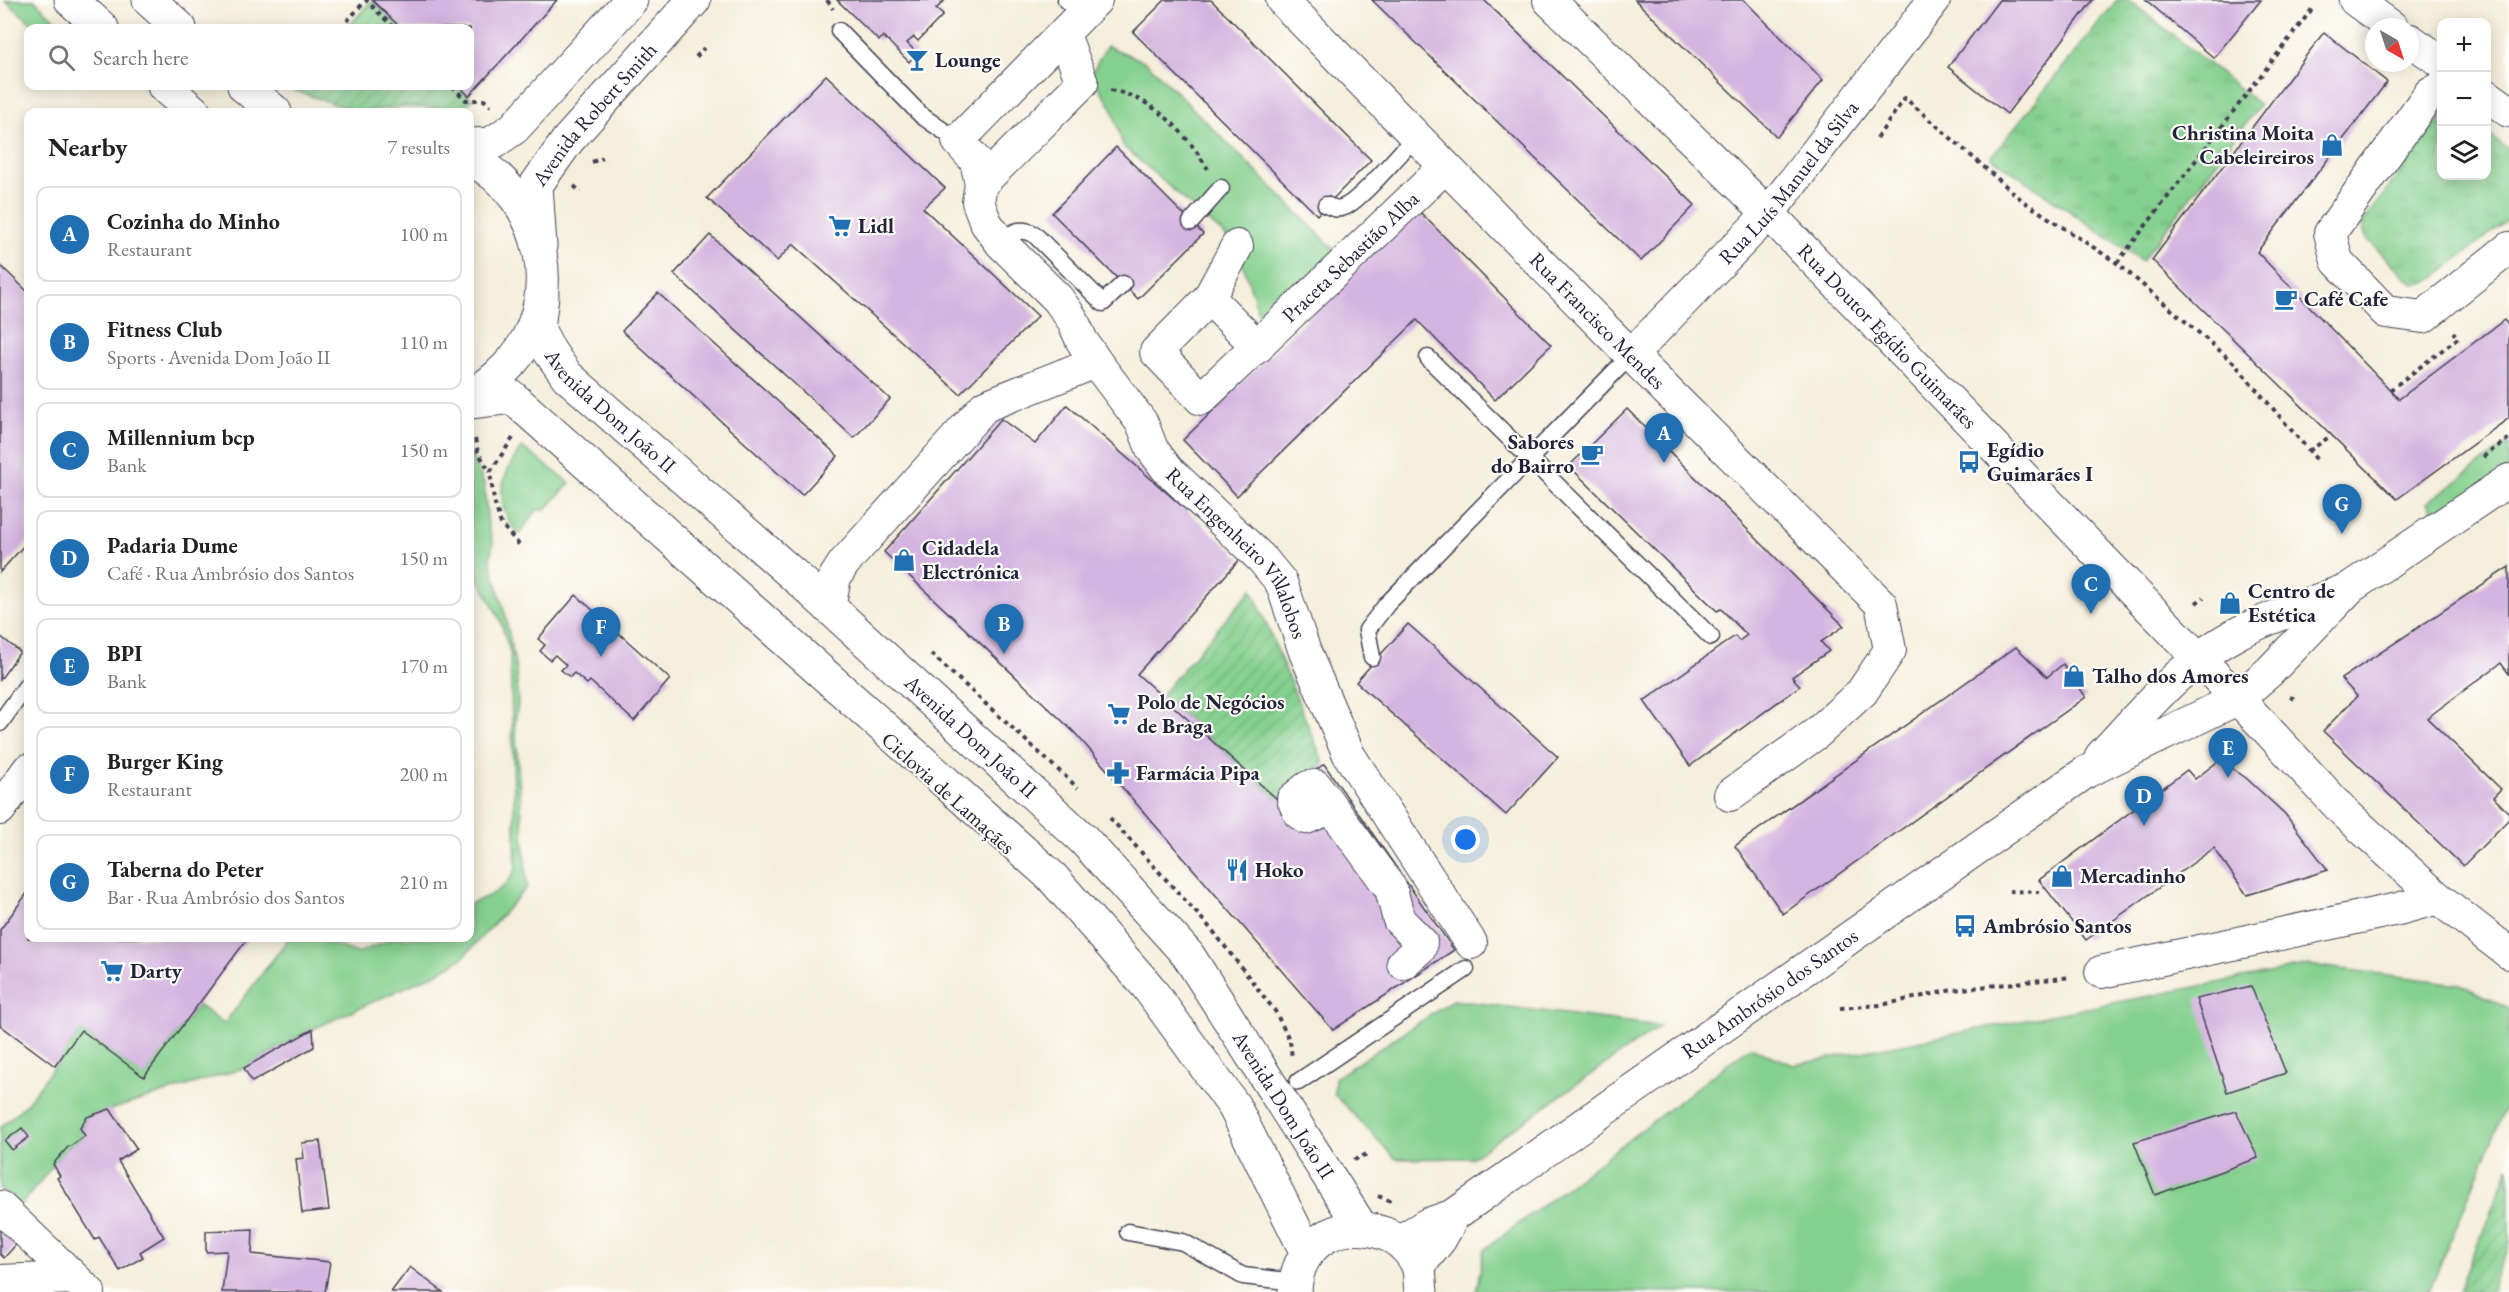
<!DOCTYPE html>
<meta charset="utf-8">
<style>
:root{--surface:#fff;--page:#f6f6f6;--text:#222;--muted:#767676;--line:#e0e0e0;--accent:#1f6fb2}
body{margin:0;font-family:"EB Garamond",serif;background:var(--page);color:var(--text)}
.controls{position:absolute;right:18px;top:18px;display:grid;overflow:hidden;border-radius:12px;box-shadow:0 3px 15px #0003}
.controls button{width:54px;height:54px;display:grid;place-items:center;padding:0;border:0;border-bottom:2px solid var(--line);background:var(--surface);color:var(--text);font:30px sans-serif}
.compass{position:absolute;left:2365px;top:18px;width:54px;height:54px;border-radius:50%;background:var(--surface);box-shadow:0 3px 15px #0003;rotate:141deg}
.you{position:absolute;left:1466px;top:840px;width:21px;height:21px;margin:-15px;border:4px solid #fff;border-radius:50%;background:#1a73e8;box-shadow:0 0 0 9px #1a73e833}
.badge{display:grid;place-items:center;width:39px;height:39px;border-radius:50%;background:var(--accent);color:#fff;font-size:20px;font-weight:700}
.pin{position:absolute;translate:-50% -50px;filter:drop-shadow(0 2px 3px #0008)}
.pin::after{content:'';position:absolute;top:32px;width:21px;height:18px;background:inherit;clip-path:polygon(0 0,100% 0,50% 100%)}
.list{margin:0;padding:0;list-style:none}
h2{display:flex;justify-content:space-between;align-items:center;height:78px;margin:0;padding:0 24px;font-size:26px}
h2 small{font-size:20px;font-weight:400;color:var(--muted)}
.list li{display:grid;grid-template-columns:39px 1fr auto;gap:18px;align-items:center;box-sizing:border-box;height:96px;margin:0 12px 12px;padding:0 12px;border:2px solid var(--line);border-radius:12px}
.list b{display:block;font-size:22px;white-space:nowrap}
.list p{margin:0;font-size:20px;white-space:nowrap;color:var(--muted)}
.list em{font-size:20px;font-style:normal;color:var(--muted)}
.icon{flex:none;width:33px;height:33px;fill:none;stroke:currentColor;stroke-width:2;stroke-linecap:round;stroke-linejoin:round}
.map{position:relative;flex:none;width:2509px;height:1292px;overflow:hidden}
.search{position:absolute;background:var(--surface);box-shadow:0 3px 15px #0003;left:24px;top:24px;width:450px;height:66px;display:flex;align-items:center;gap:15px;box-sizing:border-box;padding:0 21px;border-radius:12px;color:var(--muted);font-size:22px}
.panel{position:absolute;background:var(--surface);box-shadow:0 3px 15px #0003;left:24px;top:108px;width:450px;height:834px;border-radius:12px}
.map>svg:first-child{display:block}
.grass{fill:#84d08e;stroke:#537964;stroke-width:1.5}
.park{fill:url(#park-tufts);stroke:#537964;stroke-width:1.5}
.garden{fill:url(#garden-furrows);stroke:#537964;stroke-width:1.5}
.building{fill:#d4b4e0}
.lines{fill:none;stroke-linecap:round;stroke-linejoin:round}
.lane-casing{stroke:#424153;stroke-width:19}
.street-casing{stroke:#424153;stroke-width:34}
.secondary-casing{stroke:#424153;stroke-width:35}
.path{stroke:#424153;stroke-width:4;stroke-dasharray:4.5 4.5;stroke-linecap:butt}
.lane{stroke:#fff;stroke-width:16}
.street{stroke:#fff;stroke-width:32}
.secondary{stroke:#fff;stroke-width:33}
.labels{text-anchor:middle;stroke-width:4.5;stroke-linejoin:round;paint-order:stroke}
.poi-label{font-size:21px;font-weight:bold;fill:#22223b;stroke:#fdfcf7;text-anchor:start}
.street-label{font-size:21px;fill:#22223b;stroke:#fdfcf7}
</style>
<div class="map">
<svg width="2509" height="1292" viewBox="0 0 2509 1292">
<defs>
<pattern id="park-tufts" width="24" height="20" patternUnits="userSpaceOnUse" patternTransform="scale(1.5)"><rect width="24" height="20" fill="#84d08e"/><path d="M3 7l-1-3M5 7V3M7 7l1-3M15 17l-1-3M17 17v-4M19 17l1-3" fill="none" stroke="#72b27b"/></pattern>
<pattern id="garden-furrows" width="10" height="10" patternUnits="userSpaceOnUse" patternTransform="scale(1.5)"><rect width="10" height="10" fill="#84d08e"/><path d="M-1 1l2-2M0 10L10 0M9 11l2-2" fill="none" stroke="#72b27b"/></pattern>
</defs>
<rect width="100%" height="100%" fill="#fdfcf7"/>
<filter id="ink" filterUnits="userSpaceOnUse"><feTurbulence type="fractalNoise" baseFrequency=".0167" numOctaves="2"/><feDisplacementMap in="SourceGraphic" scale="12" xChannelSelector="R" yChannelSelector="G"/><feConvolveMatrix kernelMatrix="1 2 1 2 8 2 1 2 1" color-interpolation-filters="sRGB"/></filter>
<filter id="wash" filterUnits="userSpaceOnUse"><feTurbulence type="fractalNoise" baseFrequency=".008" numOctaves="4" result="noise"/><feDisplacementMap in="SourceGraphic" scale="24" xChannelSelector="R" yChannelSelector="G"/><feGaussianBlur stdDeviation="1.35" result="paint"/><feColorMatrix in="noise" values="0 0 0 0 0 0 0 0 0 0 0 0 0 0 0 0 0 1.4 0 .05"/><feComposite in="paint" operator="in"/></filter>
<g filter="url(#wash)">
<rect width="100%" height="100%" fill="#f5eedb"/>
<g class="grass">
<polygon points="5,0 34,0 64,28 37,28"/>
<polygon points="1107,46 1146,62 1336,251 1261,321 1237,246 1123,146 1112,108 1091,74"/>
<polygon points="2509,443 2509,468 2440,519 2427,503"/>
<path d="M522,447L570,483L545,510H537L519,534C492,505 500,476 522,447Z"/>
<path d="M470,451L484,484L488,526L493,542L490,559L505,614L516,669L518,704L515,723L527,887L463,958L439,972L313,1029L244,1068L87,1117L80,1128L85,1136L67,1148L22,1204L0,1190V1128L27,1103L81,1030L144,1076L198,1005L224,1024L289,938H314L358,953L394,938H470V904C490,895 507,890 516,868L510,652L500,620L480,581L470,545Z"/>
<polygon points="2309,965 2460,984 2509,1009 2509,1099 2429,1292 1476,1292 1484,1250 1750,1047 1794,1065"/>
<polygon points="1453,1000 1660,1026 1471,1158 1396,1159 1334,1094 1335,1078"/>
</g>
<g class="park">
<polygon points="2117,0 2129,0 2260,105 2142,261 1991,157"/>
<polygon points="2441,118 2442,176 2486,176 2487,133 2509,150 2509,219 2427,283 2413,284 2366,238 2362,226 2370,212"/>
</g>
<g class="garden">
<polygon points="372,0 401,28 347,28"/>
<polygon points="297,86 459,86 473,100 459,108 402,107 358,112 293,90"/>
<polygon points="470,545 480,581 470,587"/>
<polygon points="1252,589 1324,764 1277,799 1161,695"/>
<polygon points="2509,1168 2509,1244 2490,1292 2458,1292"/>
</g>
<g id="blocks">
<g class="building">
<polygon points="372,0 557,0 469,96 459,86 470,86 470,28 401,28"/>
<polygon points="837,0 945,0 936,9 943,15 918,41 914,37 907,43 917,53 909,62 883,36 879,41"/>
<polygon points="1165,0 1211,0 1371,160 1317,215 1133,32"/>
<polygon points="1372,0 1484,0 1695,205 1641,261"/>
<polygon points="1635,0 1744,0 1823,80 1777,137"/>
<polygon points="1999,0 2093,0 2007,114 1948,67"/>
<polygon points="2146,0 2261,0 2214,58"/>
<polygon points="2324,32 2387,82 2257,252 2399,399 2504,320 2509,326 2509,418 2397,499 2152,260"/>
<polygon points="826,75 945,188 923,208 1038,316 960,394 793,244 777,261 707,198"/>
<polygon points="1116,147 1203,234 1138,299 1052,213"/>
<polygon points="1418,210 1551,345 1495,400 1417,320 1237,496 1183,440"/>
<polygon points="710,235 890,399 854,438 674,274"/>
<polygon points="0,265 28,292 28,541 0,572"/>
<polygon points="658,293 838,456 802,495 622,331"/>
<polygon points="1067,405 1241,558 1137,674 1277,799 1324,764 1454,950 1333,1030 1075,733 884,552 1001,419 1035,444"/>
<polygon points="1627,409 1844,626 1821,642 1829,651 1792,677 1800,686 1690,766 1644,701 1735,636 1739,641 1747,635 1721,609 1717,611 1569,466"/>
<polygon points="2509,567 2509,674 2501,663 2427,718 2501,789 2493,797 2509,813 2509,819 2463,866 2323,731 2357,696 2341,679"/>
<polygon points="576,595 670,679 634,721 590,681 587,684 574,673 570,677 561,670 566,665 555,655 550,660 540,651 545,645 538,639"/>
<polygon points="1408,624 1558,757 1506,815 1356,682"/>
<polygon points="0,636 20,652 0,680"/>
<polygon points="2016,647 2047,677 2063,664 2086,697 1783,914 1735,846"/>
<polygon points="2220,760 2246,778 2285,814 2328,870 2247,895 2214,848 2086,940 2039,880 2187,770 2195,779"/>
<polygon points="28,892 28,938 248,938 144,1077 81,1030 55,1066 0,1025 0,930"/>
<polygon points="2251,986 2286,1073 2227,1092 2196,999"/>
<polygon points="313,1029 314,1047 252,1082 244,1068"/>
<polygon points="110,1109 137,1149 118,1161 164,1237 140,1252 143,1257 120,1271 99,1237 95,1240 57,1178 60,1176 53,1164 67,1148 85,1136 80,1128 87,1117"/>
<polygon points="2236,1111 2258,1158 2155,1195 2134,1142"/>
<polygon points="22,1128 29,1137 12,1150 5,1141"/>
<polygon points="320,1141 329,1210 302,1213 296,1159 304,1158 302,1143"/>
<polygon points="0,1221 21,1239 4,1258 0,1254"/>
<polygon points="253,1229 252,1254 330,1262 325,1292 222,1292 227,1251 206,1252 206,1231"/>
<polygon points="410,1267 431,1283 443,1292 391,1292"/>
</g>
</g>
</g>
<g filter="url(#ink)">
<use href="#blocks" fill-opacity="0" stroke="#424153" stroke-width="1.5"/>
<g class="lines">
<g class="lane-casing">
<g id="lane">
<polyline points="1066,0 1081,15"/>
<polyline points="839,31 922,116 958,141"/>
<path d="M1326,205C1333,208 1337,210 1344,207C1360,201 1402,151 1416,136"/>
<polyline points="1191,222 1221,188"/>
<path d="M1001,243C1012,232 1019,227 1034,234L1103,303L1123,284"/>
<polyline points="1428,358 1711,637"/>
<polyline points="1372,657 1367,630 1387,604 1631,355"/>
<polyline points="0,723 28,684"/>
<polyline points="1298,1082 1466,969"/>
<polyline points="1128,1232 1183,1242 1243,1276 1296,1282"/>
</g>
</g>
<g class="street-casing">
<g id="street">
<path id="s1" d="M1096,0L958,141L976,161L981,184L978,202L986,223L1001,243L1058,299L1072,319L1082,341L1096,362L1142,423L1152,449L1167,469L1262,559L1281,582L1305,652L1349,755L1471,943"/>
<path id="s2" d="M1282,0L1608,332L1881,604L1890,650L1862,692L1817,733L1730,795"/>
<path id="s3" d="M1549,0L1776,221L2260,722L2344,812L2438,898L2509,953"/>
<polyline points="2355,0 2392,27"/>
<polyline points="2410,40 2442,62"/>
<polyline points="2442,87 2430,93 2330,233 2337,261 2386,312 2423,317 2509,248"/>
<polyline points="2486,95 2509,111"/>
<polyline points="981,184 1082,83 1064,34"/>
<path id="s4" d="M1237,246L1209,298L1156,352L1201,399L1445,167"/>
<polyline points="1209,298 1258,347"/>
<path id="s5" d="M1631,355L1768,214L1934,0"/>
<polyline points="829,608 835,577 844,563 985,406 1096,362"/>
<path d="M2101,756C2142,713 2183,661 2238,633C2270,617 2306,605 2340,592"/>
<polyline points="0,809 28,770"/>
<polyline points="1334,810 1325,810 1306,818 1299,813 1293,799 1308,787 1316,786 1391,889 1399,920 1421,942 1420,948 1403,963"/>
<polyline points="2101,972 2398,909 2438,898"/>
<polyline points="0,1207 89,1292"/>
<path id="s6" d="M1400,1241L1428,1224L1454,1215L2086,772L2237,699L2269,672L2351,587L2509,480"/>
<polyline points="1418,1267 1440,1240 1454,1215"/>
<polyline points="0,1281 72,1278"/>
</g>
</g>
<g class="secondary-casing">
<g id="secondary">
<polyline points="71,0 102,28"/>
<polyline points="149,0 180,28"/>
<polyline points="164,86 194,112"/>
<polyline points="244,86 275,112"/>
<polyline points="470,145 491,144 514,128 631,0"/>
<path d="M470,159C547,198 568,305 506,368C495,379 484,389 470,395"/>
<path id="s7" d="M540,246L536,185L568,140L694,0"/>
<path id="s8" d="M542,296L538,329L550,352L567,376L805,585L1083,839L1188,955L1361,1227"/>
<polyline points="470,402 512,397 1052,877 1148,987 1234,1106 1307,1253"/>
<path d="M1295,1292C1296,1239 1347,1214 1392,1237C1403,1243 1415,1256 1419,1269C1420,1276 1420,1284 1421,1292"/>
</g>
</g>
<g class="path">
<polyline points="827,0 833,9"/>
<polyline points="341,28 366,0 394,28"/>
<polyline points="696,57 704,48"/>
<polyline points="452,86 466,100 484,100 491,106"/>
<path d="M1110,90C1156,99 1184,131 1208,169"/>
<polyline points="319,112 322,109"/>
<polyline points="1877,138 1905,98 2023,201 2117,263 2233,362 2317,460"/>
<polyline points="592,162 603,158"/>
<polyline points="574,186 581,192"/>
<polyline points="2117,263 2312,9"/>
<polyline points="2390,390 2458,338 2453,332"/>
<polyline points="513,438 490,472 494,501 501,524 521,547"/>
<polyline points="475,439 478,452 490,472"/>
<polyline points="2309,451 2332,435"/>
<polyline points="2483,457 2509,438"/>
<polyline points="2196,603 2204,597"/>
<polyline points="931,654 1078,788"/>
<polyline points="2290,697 2298,700"/>
<polyline points="2230,748 2235,743"/>
<polyline points="1110,818 1213,931 1275,1011 1290,1041 1292,1058"/>
<polyline points="2009,891 2039,892"/>
<polyline points="1840,1008 1881,1005 1952,990 2071,977"/>
<polyline points="1354,1160 1367,1154"/>
<polyline points="1378,1196 1393,1202"/>
</g>
<use href="#lane" class="lane"/>
<use href="#street" class="street"/>
<use href="#secondary" class="secondary"/>
</g>
</g>
<defs>
<g id="bar-bare" transform="scale(1.8)"><path d="M-6-5H6L.8 .8V4.5H3.5V6h-7V4.5H-.8V.8Z" fill="#1f6fb2" stroke="#fdfcf7" stroke-width="2.5" paint-order="stroke"/></g>
<g id="shop-bare" transform="scale(1.8)"><path d="M-5-2.5h2.3a2.7 3.5 0 0 1 5.4 0H5L5.5 6h-11ZM-1.5-2.5h3a1.5 2.3 0 0 0-3 0Z" fill="#1f6fb2" stroke="#fdfcf7" stroke-width="2.5" paint-order="stroke"/></g>
<g id="supermarket-bare" transform="scale(1.8)"><path d="M-6-5.5h2.5l.6 2H6L4.5 2H-2.5L-4.4-4H-6ZM-1.5 3.2a1.3 1.3 0 1 0 .1 0ZM3 3.2a1.3 1.3 0 1 0 .1 0Z" fill="#1f6fb2" stroke="#fdfcf7" stroke-width="2.5" paint-order="stroke"/></g>
<g id="cafe-bare" transform="scale(1.8)"><path d="M-5.5-4.5H6V0H3Q3 3.5 0 3.5H-2.5Q-5.5 3.5-5.5 0ZM3-3.2v2h1.7v-2ZM-6 4.5H4V6H-6Z" fill="#1f6fb2" stroke="#fdfcf7" stroke-width="2.5" paint-order="stroke"/></g>
<g id="bus-bare" transform="scale(1.8)"><path d="M-5-6H5V4H4V6H2V4H-2V6H-4V4H-5ZM-3.5-4V0h7V-4ZM-3.5 1.2v1.5H-2V1.2ZM2 1.2v1.5H3.5V1.2Z" fill="#1f6fb2" stroke="#fdfcf7" stroke-width="2.5" paint-order="stroke"/></g>
<g id="pharmacy-bare" transform="scale(1.8)"><path d="M-2-6h4v4h4v4h-4v4h-4v-4h-4v-4h4Z" fill="#1f6fb2" stroke="#fdfcf7" stroke-width="2.5" paint-order="stroke"/></g>
<g id="restaurant-bare" transform="scale(1.8)"><path d="M-5-6h1v4h1v-4h1v4h1v-4h1v5L-1.5 .5V6h-2V.5L-5-1ZM5-6V6H3V1.5H1.5Q1.5-4 5-6Z" fill="#1f6fb2" stroke="#fdfcf7" stroke-width="2.5" paint-order="stroke"/></g>
</defs>
<g fill-rule="evenodd">
<use href="#bar-bare" x="917" y="60"/>
<use href="#shop-bare" x="2332" y="145"/>
<use href="#supermarket-bare" x="840" y="226"/>
<use href="#cafe-bare" x="2286" y="299"/>
<use href="#cafe-bare" x="1592" y="454"/>
<use href="#bus-bare" x="1969" y="462"/>
<use href="#shop-bare" x="904" y="560"/>
<use href="#shop-bare" x="2230" y="603"/>
<use href="#shop-bare" x="2074" y="676"/>
<use href="#supermarket-bare" x="1119" y="714"/>
<use href="#pharmacy-bare" x="1118" y="773"/>
<use href="#restaurant-bare" x="1237" y="870"/>
<use href="#shop-bare" x="2062" y="876"/>
<use href="#bus-bare" x="1965" y="926"/>
<use href="#supermarket-bare" x="112" y="971"/>
</g>
<g class="labels">
<g class="poi-label">
<text x="935" y="67">Lounge</text>
<text x="2314" y="140" text-anchor="end">Christina Moita<tspan x="2314" dy="24">Cabeleireiros</tspan></text>
<text x="858" y="233">Lidl</text>
<text x="2304" y="306">Café Cafe</text>
<text x="1574" y="449" text-anchor="end">Sabores<tspan x="1574" dy="24">do Bairro</tspan></text>
<text x="1987" y="457">Egídio<tspan x="1987" dy="24">Guimarães I</tspan></text>
<text x="922" y="555">Cidadela<tspan x="922" dy="24">Electrónica</tspan></text>
<text x="2248" y="598">Centro de<tspan x="2248" dy="24">Estética</tspan></text>
<text x="2092" y="683">Talho dos Amores</text>
<text x="1137" y="709">Polo de Negócios<tspan x="1137" dy="24">de Braga</tspan></text>
<text x="1136" y="780">Farmácia Pipa</text>
<text x="1255" y="877">Hoko</text>
<text x="2080" y="883">Mercadinho</text>
<text x="1983" y="933">Ambrósio Santos</text>
<text x="130" y="978">Darty</text>
</g>
<g class="street-label">
<text dy="7" stroke="none"><textPath href="#s7" startOffset="153">Avenida Robert Smith</textPath></text>
<text dy="7" stroke="none"><textPath href="#s5" startOffset="234">Rua Luís Manuel da Silva</textPath></text>
<text dy="7" stroke="none"><textPath href="#s4" startOffset="406">Praceta Sebastião Alba</textPath></text>
<text dy="7" stroke="none"><textPath href="#s2" startOffset="450">Rua Francisco Mendes</textPath></text>
<text dy="7" stroke="none"><textPath href="#s3" startOffset="477">Rua Doutor Egídio Guimarães</textPath></text>
<text dy="7" stroke="none"><textPath href="#s8" startOffset="144">Avenida Dom João II</textPath></text>
<text dy="7" stroke="none"><textPath href="#s1" startOffset="708">Rua Engenheiro Villalobos</textPath></text>
<text dy="7" stroke="none"><textPath href="#s8" startOffset="630">Avenida Dom João II</textPath></text>
<text transform="translate(948 793) rotate(42)" y="7">Ciclovia de Lamaçães</text>
<text dy="7" stroke="none"><textPath href="#s6" startOffset="446">Rua Ambrósio dos Santos</textPath></text>
<text dy="7" stroke="none"><textPath href="#s8" startOffset="1116">Avenida Dom João II</textPath></text>
</g>
</g>
</svg>
<div class="controls">
<button>+</button>
<button>−</button>
<button><svg class="icon" aria-label="layers" viewBox="0 0 24 24"><path d="M12 4l9 5-9 5-9-5zM3 14l9 5 9-5"/></svg></button>
</div>
<svg class="compass" viewBox="-18 -18 36 36"><path d="M0-13l5 13h-10z" fill="#e53935"/><path d="M0 13l5-13h-10z" fill="#767676"/></svg>
<div class="you"></div>
<div class="pin badge" style="left:1664px;top:463px">A</div>
<div class="pin badge" style="left:1004px;top:654px">B</div>
<div class="pin badge" style="left:2091px;top:614px">C</div>
<div class="pin badge" style="left:2144px;top:826px">D</div>
<div class="pin badge" style="left:2228px;top:778px">E</div>
<div class="pin badge" style="left:601px;top:657px">F</div>
<div class="pin badge" style="left:2342px;top:534px">G</div>
<div class="search"><svg class="icon" aria-label="search" viewBox="0 0 24 24"><circle cx="10" cy="10" r="6"/><path d="M15 15l6 6"/></svg>Search here</div>
<section class="panel">
<h2>Nearby<small>7 results</small></h2>
<ul class="list">
<li><span class="badge">A</span><div><b>Cozinha do Minho</b><p>Restaurant</p></div><em>100 m</em></li>
<li><span class="badge">B</span><div><b>Fitness Club</b><p>Sports · Avenida Dom João II</p></div><em>110 m</em></li>
<li><span class="badge">C</span><div><b>Millennium bcp</b><p>Bank</p></div><em>150 m</em></li>
<li><span class="badge">D</span><div><b>Padaria Dume</b><p>Café · Rua Ambrósio dos Santos</p></div><em>150 m</em></li>
<li><span class="badge">E</span><div><b>BPI</b><p>Bank</p></div><em>170 m</em></li>
<li><span class="badge">F</span><div><b>Burger King</b><p>Restaurant</p></div><em>200 m</em></li>
<li><span class="badge">G</span><div><b>Taberna do Peter</b><p>Bar · Rua Ambrósio dos Santos</p></div><em>210 m</em></li>
</ul>
</section>
</div>
